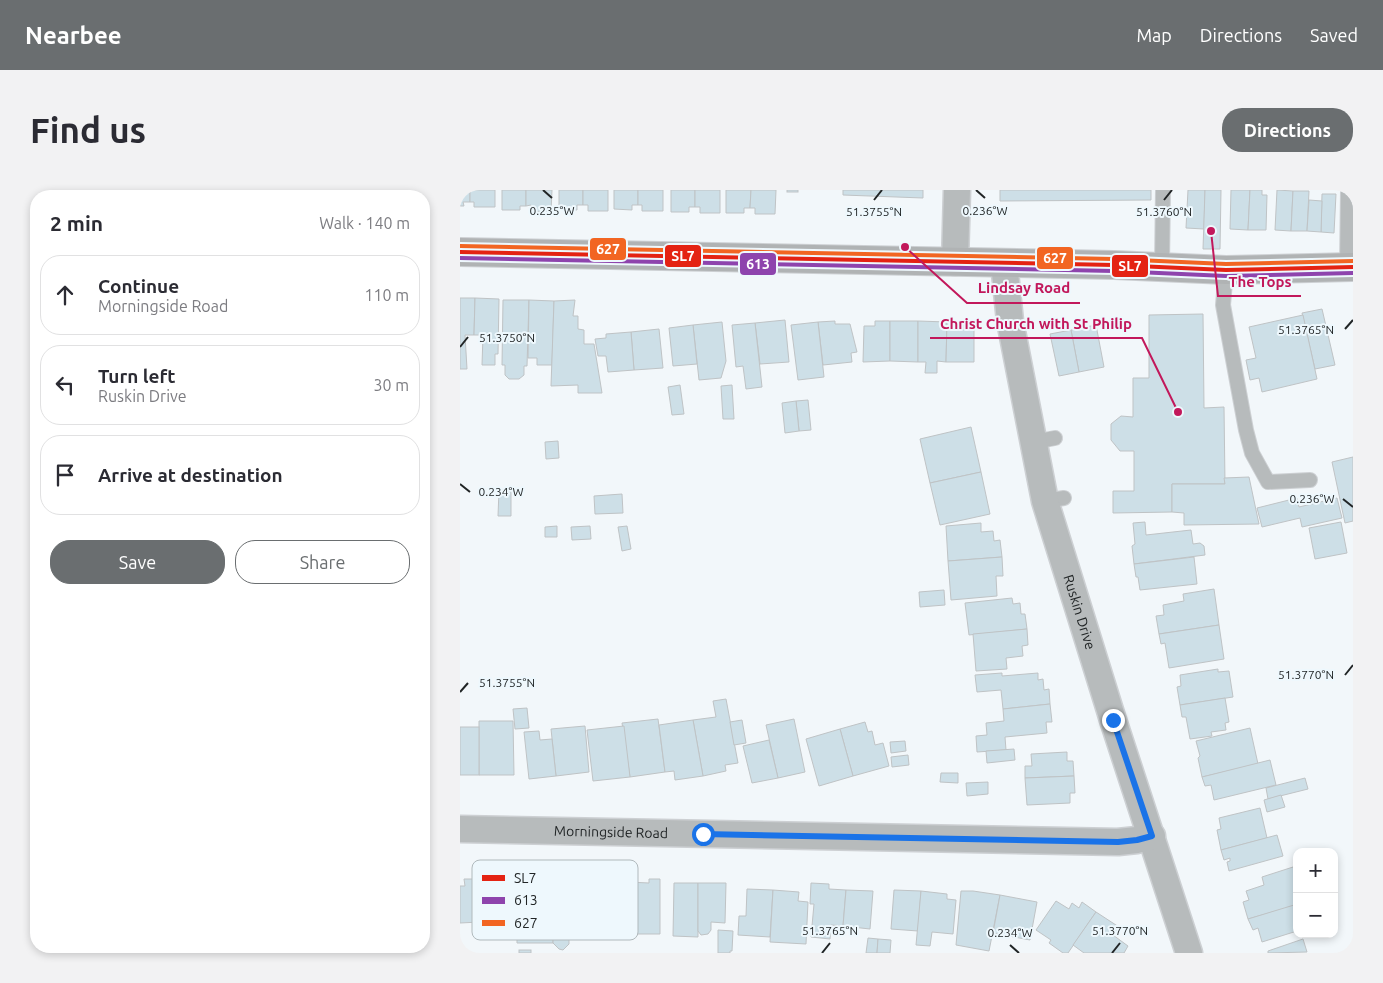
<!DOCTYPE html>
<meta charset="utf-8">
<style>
:root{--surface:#fff;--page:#f2f2f3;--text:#2b2b33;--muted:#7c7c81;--line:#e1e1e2;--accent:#6a6e70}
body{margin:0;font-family:Ubuntu,sans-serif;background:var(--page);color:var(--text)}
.controls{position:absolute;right:15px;bottom:15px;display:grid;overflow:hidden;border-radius:10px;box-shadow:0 2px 8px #0003}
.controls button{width:45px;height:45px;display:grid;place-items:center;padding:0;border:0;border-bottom:1px solid var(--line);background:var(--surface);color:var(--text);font:25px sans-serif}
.stop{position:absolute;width:15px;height:15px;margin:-11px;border:4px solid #1a73e8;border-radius:50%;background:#fff}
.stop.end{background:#1a73e8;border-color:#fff;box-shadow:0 1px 5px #0008}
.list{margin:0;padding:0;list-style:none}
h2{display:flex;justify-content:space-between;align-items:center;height:65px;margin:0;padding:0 20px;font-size:21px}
h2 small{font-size:16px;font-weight:400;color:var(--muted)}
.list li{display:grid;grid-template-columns:32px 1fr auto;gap:15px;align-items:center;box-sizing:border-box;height:80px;margin:0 10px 10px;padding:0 10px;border:1px solid var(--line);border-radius:20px}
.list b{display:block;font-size:19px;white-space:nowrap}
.list p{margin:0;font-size:16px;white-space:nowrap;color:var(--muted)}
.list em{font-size:16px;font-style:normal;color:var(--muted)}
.actions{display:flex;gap:10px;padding:15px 20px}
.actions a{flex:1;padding:11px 0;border:1px solid var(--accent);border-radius:20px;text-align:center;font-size:18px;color:var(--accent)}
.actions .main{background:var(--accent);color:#fff}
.icon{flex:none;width:28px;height:28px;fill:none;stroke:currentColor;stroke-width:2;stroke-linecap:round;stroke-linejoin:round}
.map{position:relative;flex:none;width:893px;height:763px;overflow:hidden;border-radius:20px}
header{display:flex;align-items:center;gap:30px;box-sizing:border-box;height:70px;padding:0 25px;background:var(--accent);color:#fff}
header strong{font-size:24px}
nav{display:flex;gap:28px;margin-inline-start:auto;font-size:18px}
.intro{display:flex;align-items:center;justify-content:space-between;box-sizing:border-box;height:120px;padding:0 30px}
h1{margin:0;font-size:35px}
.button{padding:12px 22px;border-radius:20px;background:var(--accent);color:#fff;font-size:18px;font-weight:700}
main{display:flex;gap:30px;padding:0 30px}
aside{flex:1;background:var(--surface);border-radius:20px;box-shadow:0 2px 8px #0003}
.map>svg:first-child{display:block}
.building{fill:#cddfe7;stroke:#bfc3c5}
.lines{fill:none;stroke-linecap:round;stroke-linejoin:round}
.service-casing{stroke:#cdd0d3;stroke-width:16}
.minor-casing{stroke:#cdd0d3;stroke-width:29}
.primary-casing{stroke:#cdd0d3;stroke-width:30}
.service{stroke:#b7bbbc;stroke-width:14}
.minor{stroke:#b7bbbc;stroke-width:26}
.primary{stroke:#b0b3b4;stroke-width:28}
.bus-1-casing{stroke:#eef8fd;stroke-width:8}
.bus-2-casing{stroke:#eef8fd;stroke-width:8}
.bus-3-casing{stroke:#eef8fd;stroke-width:8}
.bus-1{stroke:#e42313;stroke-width:4}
.bus-2{stroke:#8e44ad;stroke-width:4}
.bus-3{stroke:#f26522;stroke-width:4}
.route{stroke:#1a73e8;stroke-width:6}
.ticks{fill:none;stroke:#212526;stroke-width:2}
.labels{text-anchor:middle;stroke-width:4;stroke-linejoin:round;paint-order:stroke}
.street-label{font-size:14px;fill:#212526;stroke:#eef8fd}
.key{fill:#eef8fd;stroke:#b0b9bc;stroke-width:1}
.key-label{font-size:14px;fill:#212526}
.ticks-label{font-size:12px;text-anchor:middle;fill:#212526;stroke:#eef8fd;stroke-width:4;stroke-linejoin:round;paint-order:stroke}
.leader{fill:none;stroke:#c2185b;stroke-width:2}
.callout-dot{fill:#c2185b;stroke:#eef8fd;stroke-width:2}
.callout-label{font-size:15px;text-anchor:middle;font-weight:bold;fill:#c2185b;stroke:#eef8fd;stroke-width:4;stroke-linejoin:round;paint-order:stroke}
.line-badge{stroke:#eef8fd;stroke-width:2}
.badge-label{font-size:14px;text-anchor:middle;font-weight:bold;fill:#fff}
</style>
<header>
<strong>Nearbee</strong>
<nav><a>Map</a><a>Directions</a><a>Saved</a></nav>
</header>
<div class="intro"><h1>Find us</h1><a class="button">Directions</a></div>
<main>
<aside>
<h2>2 min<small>Walk · 140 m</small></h2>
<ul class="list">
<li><svg class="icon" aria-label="ahead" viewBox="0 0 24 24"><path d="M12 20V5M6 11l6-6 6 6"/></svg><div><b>Continue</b><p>Morningside Road</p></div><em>110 m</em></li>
<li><svg class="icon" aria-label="left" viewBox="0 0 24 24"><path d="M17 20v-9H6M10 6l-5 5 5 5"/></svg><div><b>Turn left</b><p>Ruskin Drive</p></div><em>30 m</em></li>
<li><svg class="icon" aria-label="arrive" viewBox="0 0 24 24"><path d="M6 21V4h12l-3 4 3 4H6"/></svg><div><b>Arrive at destination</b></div></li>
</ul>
<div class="actions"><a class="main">Save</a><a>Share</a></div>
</aside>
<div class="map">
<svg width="893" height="763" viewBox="0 0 893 763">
<rect width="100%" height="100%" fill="#f2f7fa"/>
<g class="building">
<polygon points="0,0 10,0 10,12 3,12 4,16 0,16"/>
<polygon points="10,0 35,0 35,17 14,17 14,12 10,12"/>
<polygon points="42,0 66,0 66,16 60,16 60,20 42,20"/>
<polygon points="66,0 92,0 91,22 71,21 71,15 66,16"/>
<polygon points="99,0 123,0 123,15 117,15 117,20 99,19"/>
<polygon points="123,0 148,0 148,21 128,21 128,15 123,15"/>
<polygon points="154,0 178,0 178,15 172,15 172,20 154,19"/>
<polygon points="178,0 203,0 203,21 182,21 182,15 178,15"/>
<polygon points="211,0 235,0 235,17 229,17 229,22 211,22"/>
<polygon points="235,0 260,0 260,23 240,23 240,17 235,17"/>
<polygon points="266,0 291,0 290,18 284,18 284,23 266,23"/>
<polygon points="291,0 316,0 315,24 295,24 295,18 290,18"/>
<rect x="327" y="0" width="11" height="2"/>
<polygon points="383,0 463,0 463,8 383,5"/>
<polygon points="540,0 691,0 691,10 540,11"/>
<polygon points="728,0 745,0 744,39 726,38"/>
<polygon points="745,0 761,0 760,59 743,59"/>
<polygon points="771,0 790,0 788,40 770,39"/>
<polygon points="790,0 802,0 802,5 807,5 806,40 788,40"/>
<polygon points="817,0 833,1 831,41 815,40"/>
<polygon points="833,1 849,1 847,41 831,41"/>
<polygon points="862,4 876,4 874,43 861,42"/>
<polygon points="849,10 862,11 861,42 847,41"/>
<polygon points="0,108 15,108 14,145 5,145 7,179 0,179"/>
<polygon points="15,108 39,109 38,164 35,164 35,175 22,175 23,145 14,145"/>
<polygon points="43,110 69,110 67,176 64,176 64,185 59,189 49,189 45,185 45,175 42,175"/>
<polygon points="69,110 94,111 92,175 77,175 77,168 68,168"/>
<polygon points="115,110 113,126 118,126 118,139 124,140 124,154 134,154 142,203 118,203 118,195 91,196 94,111"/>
<polygon points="862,119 875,175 855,179 842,123"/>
<polygon points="743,124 744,218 764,217 765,294 712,294 712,322 653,323 653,301 674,301 674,261 660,261 651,250 651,234 661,226 673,227 673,188 689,188 689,125"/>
<polygon points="843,125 857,189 802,202 799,188 790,190 786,170 796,168 789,137"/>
<polygon points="325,130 329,172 300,174 295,133"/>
<polygon points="375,131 375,134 390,134 397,162 391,163 392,172 363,175 358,132"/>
<polygon points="415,131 430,131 430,171 403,172 404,136 415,136"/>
<polygon points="430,131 458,131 458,172 430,171"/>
<polygon points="458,131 487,132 486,172 477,171 477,183 465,183 466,172 458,172"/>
<polygon points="262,132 266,171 261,188 239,190 233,135"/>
<polygon points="358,132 364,187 338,190 331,135"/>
<polygon points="487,132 507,132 506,135 514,136 514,172 486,172"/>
<polygon points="295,133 302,197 286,199 283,176 276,177 272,135"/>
<polygon points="233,135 237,174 213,176 209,138"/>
<polygon points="636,135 644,177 619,182 611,140"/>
<polygon points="199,139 203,178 174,180 171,142"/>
<polygon points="611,140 619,182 599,186 590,144"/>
<polygon points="171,142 174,180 148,182 146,166 138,166 135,149 146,148 146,144"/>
<polygon points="220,195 224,224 212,225 208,197"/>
<polygon points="272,195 274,229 263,229 261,196"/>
<polygon points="348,210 351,240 339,241 336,211"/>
<polygon points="336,211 339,241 325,243 322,213"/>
<polygon points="511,237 521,282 470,293 460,249"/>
<polygon points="98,251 99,268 86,269 85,252"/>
<polygon points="893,267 893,331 885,333 872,272"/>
<polygon points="521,282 530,324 480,335 470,293"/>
<polygon points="789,287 799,334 724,335 724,323 712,322 712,294 765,294 764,288"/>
<polygon points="39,300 51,300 51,326 38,326"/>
<polygon points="162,304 163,323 135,324 134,306"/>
<polygon points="837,308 839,317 877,308 882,328 842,337 840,328 802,337 797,318"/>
<polygon points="685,332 686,345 731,340 733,354 740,353 744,356 745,365 674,374 672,356 675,354 673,333"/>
<polygon points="881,332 887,363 855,369 849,338"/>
<polygon points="521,333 521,342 533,341 534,351 540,350 542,367 488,371 486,336"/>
<polygon points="97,336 97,347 85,347 85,337"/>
<polygon points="130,336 131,349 112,350 111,337"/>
<polygon points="167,336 171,359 162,361 158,337"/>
<polygon points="542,367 543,386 536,386 537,406 491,410 488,371"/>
<polygon points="734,367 737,394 680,400 678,387 676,387 674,374"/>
<polygon points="754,399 759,435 699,444 696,426 704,425 703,415 724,411 723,404"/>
<polygon points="484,400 485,415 460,417 459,402"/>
<polygon points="552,408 553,414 560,413 561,424 565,424 567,439 509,445 505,413"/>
<polygon points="759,435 764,469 709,478 705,453 701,454 699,444"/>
<polygon points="567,439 568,455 562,456 563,466 546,468 547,479 516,481 513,444"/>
<polygon points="758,479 758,482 769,481 773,507 720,515 717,497 721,496 720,485"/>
<polygon points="542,483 542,486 578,483 578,490 583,489 584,500 589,499 590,514 543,519 541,500 517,502 515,485"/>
<polygon points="765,508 769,532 765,533 766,540 751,542 752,546 730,549 726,527 722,527 720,515"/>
<polygon points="266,509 278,573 265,575 266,581 243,586 233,530 256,527 253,511"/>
<polygon points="590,514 592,532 586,532 587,543 545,547 546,560 517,562 516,546 527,545 526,533 544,531 543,519"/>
<polygon points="67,518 69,538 55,539 53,519"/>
<polygon points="198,529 205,582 170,587 162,533"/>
<polygon points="334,529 345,582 318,588 306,535"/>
<polygon points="233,530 243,586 215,590 214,581 205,582 199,535"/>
<polygon points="282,530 286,553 274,555 270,532"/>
<polygon points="19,531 53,531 54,585 19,585"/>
<polygon points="405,532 408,542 412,541 415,555 423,553 429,576 393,586 380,539"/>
<polygon points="125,536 129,582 96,586 91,539"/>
<polygon points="164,536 170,587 133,591 127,540"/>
<rect x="0" y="537" width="19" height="48"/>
<polygon points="790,538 798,574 742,587 738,568 740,566 736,551"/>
<polygon points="380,539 393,586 359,596 346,549"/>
<polygon points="79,541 80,550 92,549 96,586 69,589 64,542"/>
<polygon points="309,550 318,588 292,593 283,556"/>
<polygon points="445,551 446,561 431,563 430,552"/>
<polygon points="554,559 555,570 527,573 526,561"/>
<polygon points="607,562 607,571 613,571 614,586 565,588 565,576 572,576 571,564"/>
<polygon points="448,565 449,575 432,577 431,567"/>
<polygon points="810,570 816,595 754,610 751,595 745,596 742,587"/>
<polygon points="481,583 498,583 498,593 480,592"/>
<polygon points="614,586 615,603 610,603 610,613 567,615 565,588"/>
<polygon points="845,588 848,599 808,609 806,598"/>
<polygon points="528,592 528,604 507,606 506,593"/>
<polygon points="821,605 825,617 807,622 804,610"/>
<polygon points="800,618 807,648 761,660 757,640 761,639 759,628"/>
<polygon points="817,645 823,666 769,681 767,672 770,671 770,668 764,670 761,660"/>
<polygon points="833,677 837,687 837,715 788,729 783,712 789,710 786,701 804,695 802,687"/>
<polygon points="4,689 19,689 20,732 0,733 0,696 5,696"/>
<polygon points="189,689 200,689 200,744 167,744 168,692 189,693"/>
<polygon points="68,691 94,691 93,753 57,753 57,695 68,695"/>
<polygon points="94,691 119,691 120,695 130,695 129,740 109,740 109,754 103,760 99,759 93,753"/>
<polygon points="214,693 238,693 238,747 213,746"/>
<polygon points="238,693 266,693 265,733 251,732 251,740 248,744 241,745 238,741"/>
<polygon points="351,693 369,694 369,699 386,700 383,736 371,735 370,749 351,747 354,714 350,714"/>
<polygon points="287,699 313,700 310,747 278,745 279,726 286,726"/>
<polygon points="313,700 339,702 338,711 348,712 346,754 310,752"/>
<polygon points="386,700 413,701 410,739 383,736"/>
<polygon points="434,700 461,701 458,741 431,739"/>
<polygon points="461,701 487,704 487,709 496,710 493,744 472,742 470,756 456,755"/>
<polygon points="501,701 513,701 540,705 529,761 496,755"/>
<polygon points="540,705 577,712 570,750 533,743"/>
<polygon points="596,711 609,719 612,713 619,718 622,712 636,722 608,763 603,763 589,753 591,750 576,740"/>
<polygon points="834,715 837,726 837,741 802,752 798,738 793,740 788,729"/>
<polygon points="636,722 659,737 653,745 668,756 664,763 624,763 613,755"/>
<polygon points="258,740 273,741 272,761 270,761 270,763 258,763"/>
<polygon points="408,748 418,749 417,763 406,763"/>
<polygon points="418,749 431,750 430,763 417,763"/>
<polygon points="843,749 847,762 808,763 808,761"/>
<rect x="59" y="760" width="12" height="3"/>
</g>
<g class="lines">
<g class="service-casing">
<g id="service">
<polyline points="702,76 703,0"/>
<polyline points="887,77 888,0"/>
<polyline points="766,80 763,115 786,240 792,263 808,292 850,290"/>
<polyline points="574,252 595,248"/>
<polyline points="585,311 604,308"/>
</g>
</g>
<g class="minor-casing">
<g id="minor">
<polyline points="495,72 497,0"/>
<path id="s1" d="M544,73L550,131L585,311L653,530L729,763"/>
<path id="s2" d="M0,639L658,652L677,650L692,646"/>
</g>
</g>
<g class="primary-casing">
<polyline id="primary" points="0,62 654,75 766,80 893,77"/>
</g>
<use href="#service" class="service"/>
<use href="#minor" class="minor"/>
<use href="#primary" class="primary"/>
<g class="bus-1-casing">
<polyline id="bus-1" points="0,62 654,75 766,80 893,77"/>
</g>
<g class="bus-2-casing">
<polyline id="bus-2" points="0,68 654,81 766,86 893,83"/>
</g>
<g class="bus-3-casing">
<polyline id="bus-3" points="0,56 654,69 766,74 893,71"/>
</g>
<use href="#bus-1" class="bus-1"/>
<use href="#bus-2" class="bus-2"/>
<use href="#bus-3" class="bus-3"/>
</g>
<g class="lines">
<polyline class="route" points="243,644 658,652 677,650 692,646 653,530"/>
</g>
<path class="ticks" d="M83,0L92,8M516,0L525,8M414,10L422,0M704,10L712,0M885,139L893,130M0,157L8,147M0,294L10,302M883,309L893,317M885,485L893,475M0,502L8,493M550,755L559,763M362,763L370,753M652,763L660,753"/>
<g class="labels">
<g class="street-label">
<text dy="5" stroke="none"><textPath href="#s1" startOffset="358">Ruskin Drive</textPath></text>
<text dy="5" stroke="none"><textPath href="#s2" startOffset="151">Morningside Road</textPath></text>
</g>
</g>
<rect x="12" y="670" width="166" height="80" rx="8" class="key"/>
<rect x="22" y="685" width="23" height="6" fill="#e42313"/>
<rect x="22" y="707" width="23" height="7" fill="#8e44ad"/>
<rect x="22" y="730" width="23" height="6" fill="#f26522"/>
<g class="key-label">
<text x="54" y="693">SL7</text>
<text x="54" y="715">613</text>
<text x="54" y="738">627</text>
</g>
<g class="ticks-label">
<text x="92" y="25">0.235°W</text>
<text x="525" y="25">0.236°W</text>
<text x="414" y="26">51.3755°N</text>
<text x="704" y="26">51.3760°N</text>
<text x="846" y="144">51.3765°N</text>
<text x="47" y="152">51.3750°N</text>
<text x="41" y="306">0.234°W</text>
<text x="852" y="313">0.236°W</text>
<text x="846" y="489">51.3770°N</text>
<text x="47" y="497">51.3755°N</text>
<text x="370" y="745">51.3765°N</text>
<text x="660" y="745">51.3770°N</text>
<text x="550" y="747">0.234°W</text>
</g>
<path class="leader" d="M751 41L758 106H841M445 57L507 113H620M718 222L682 148H470"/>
<g class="callout-dot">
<circle cx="751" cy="41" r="5"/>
<circle cx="445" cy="57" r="5"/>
<circle cx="718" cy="222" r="5"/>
</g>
<g class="callout-label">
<text x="800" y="97">The Tops</text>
<text x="564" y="103">Lindsay Road</text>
<text x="576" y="139">Christ Church with St Philip</text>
</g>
<g class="line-badge">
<rect x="129" y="47" width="38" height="24" rx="5" fill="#f26522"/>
<rect x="204" y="54" width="38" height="24" rx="5" fill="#e42313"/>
<rect x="576" y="56" width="38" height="24" rx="5" fill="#f26522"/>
<rect x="279" y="62" width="38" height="24" rx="5" fill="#8e44ad"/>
<rect x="651" y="64" width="38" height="24" rx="5" fill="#e42313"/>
</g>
<g class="badge-label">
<text x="148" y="64">627</text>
<text x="223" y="71">SL7</text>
<text x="595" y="73">627</text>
<text x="298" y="79">613</text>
<text x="670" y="81">SL7</text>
</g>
</svg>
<div class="controls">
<button>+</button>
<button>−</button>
</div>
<div class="stop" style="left:243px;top:644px"></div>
<div class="stop end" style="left:653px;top:530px"></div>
</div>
</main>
